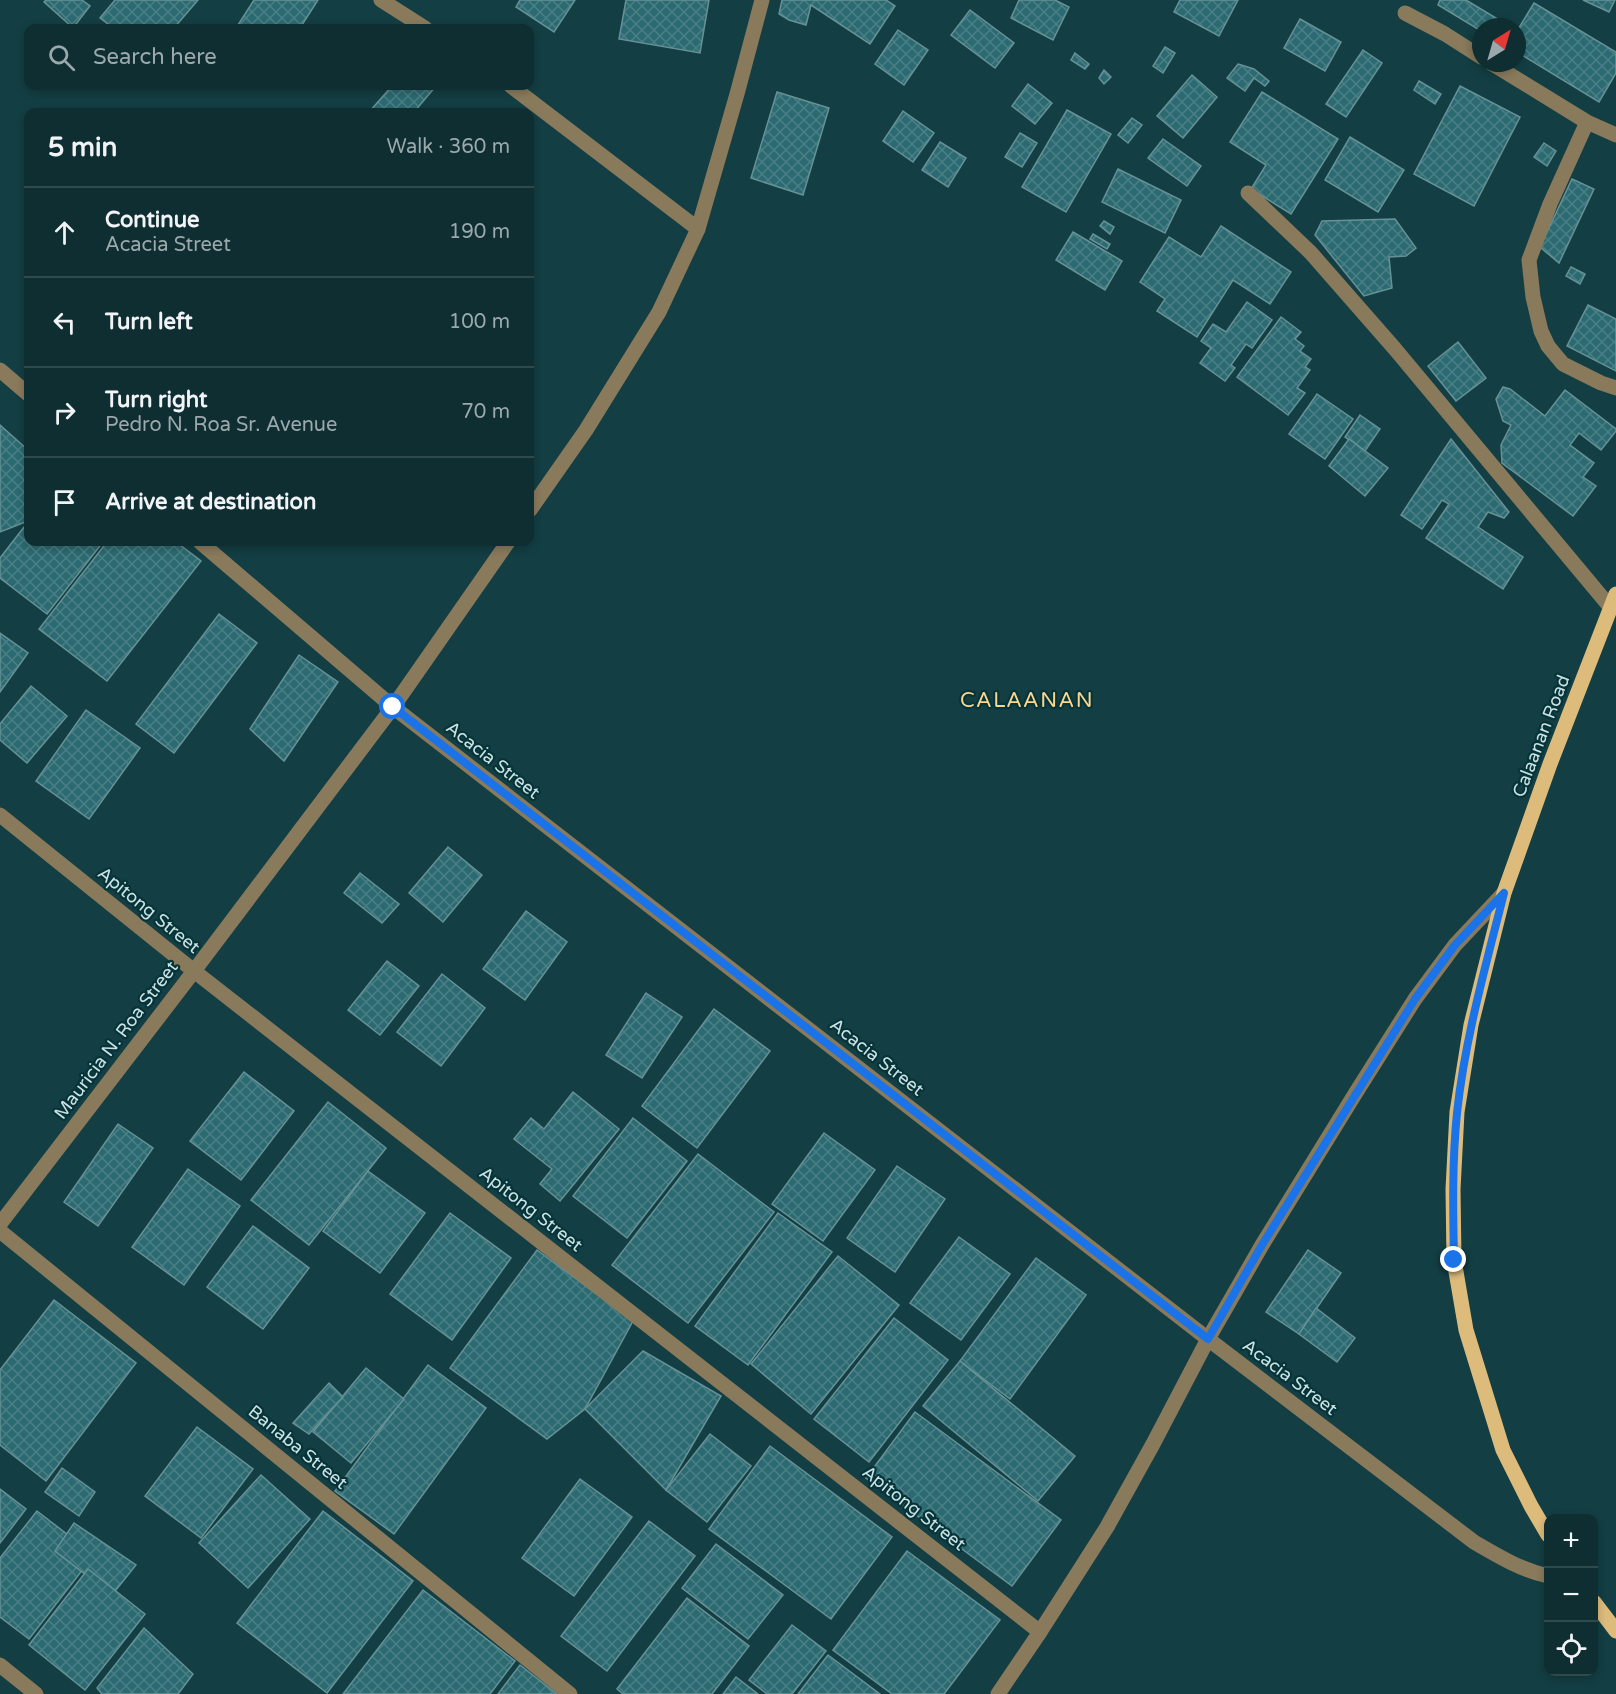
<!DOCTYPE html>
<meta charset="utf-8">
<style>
:root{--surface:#0e2e32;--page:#17363a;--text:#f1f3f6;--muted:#9ba8ac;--line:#2e4a4d}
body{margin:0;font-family:"Varela Round",sans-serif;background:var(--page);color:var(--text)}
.controls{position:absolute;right:18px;bottom:18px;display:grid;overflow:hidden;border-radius:12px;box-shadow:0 3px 9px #0003}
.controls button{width:54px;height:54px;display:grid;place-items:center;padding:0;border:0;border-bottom:2px solid var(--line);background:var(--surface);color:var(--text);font:30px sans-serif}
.compass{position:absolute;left:1472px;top:18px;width:54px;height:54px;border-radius:50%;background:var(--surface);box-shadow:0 3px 9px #0003;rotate:37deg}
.stop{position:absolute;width:18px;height:18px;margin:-14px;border:4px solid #1a73e8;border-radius:50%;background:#fff}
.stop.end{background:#1a73e8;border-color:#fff;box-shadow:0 2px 6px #0008}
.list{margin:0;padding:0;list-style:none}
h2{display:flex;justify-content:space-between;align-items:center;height:78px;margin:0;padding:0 24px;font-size:26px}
h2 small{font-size:20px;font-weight:400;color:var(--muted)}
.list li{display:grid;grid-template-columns:39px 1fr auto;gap:18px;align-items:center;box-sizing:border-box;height:90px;padding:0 24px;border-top:2px solid var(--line)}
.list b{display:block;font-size:22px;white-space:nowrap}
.list p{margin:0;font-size:20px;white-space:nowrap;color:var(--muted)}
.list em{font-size:20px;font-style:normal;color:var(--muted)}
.icon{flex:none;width:33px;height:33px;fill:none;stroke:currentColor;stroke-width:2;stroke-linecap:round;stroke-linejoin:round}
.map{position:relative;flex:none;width:1616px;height:1694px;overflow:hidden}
.search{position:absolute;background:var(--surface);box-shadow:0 3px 9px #0003;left:24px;top:24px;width:510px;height:66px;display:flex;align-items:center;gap:15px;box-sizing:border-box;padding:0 21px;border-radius:12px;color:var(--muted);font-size:22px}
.panel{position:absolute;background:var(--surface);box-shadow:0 3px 9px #0003;left:24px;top:108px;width:510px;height:438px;border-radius:12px}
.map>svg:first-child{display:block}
.building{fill:url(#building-cross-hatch);stroke:#669297;stroke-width:1.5}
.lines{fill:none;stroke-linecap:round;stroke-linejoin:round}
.minor{stroke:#8a7a5c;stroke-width:15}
.major{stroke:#dcbb7b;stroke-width:15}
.route{stroke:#1a73e8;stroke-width:8}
.labels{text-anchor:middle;stroke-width:4.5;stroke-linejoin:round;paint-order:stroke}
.street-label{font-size:18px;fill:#cce2e5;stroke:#053439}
.quarter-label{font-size:21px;letter-spacing:1.5px;fill:#fcd68e;stroke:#053439}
</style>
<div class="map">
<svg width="1616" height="1694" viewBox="0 0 1616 1694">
<defs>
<pattern id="building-cross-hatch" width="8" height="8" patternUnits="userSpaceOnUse" patternTransform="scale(1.5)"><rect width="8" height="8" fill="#2c6a71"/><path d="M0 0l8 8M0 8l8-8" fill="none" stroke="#497f85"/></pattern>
</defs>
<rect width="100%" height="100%" fill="#133e43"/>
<g class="building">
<polygon points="46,0 82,0 90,6 73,28 44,2"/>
<polygon points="115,0 198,0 174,28 113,28 100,18"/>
<polygon points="254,0 318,0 300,28 236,28"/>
<polygon points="520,0 575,0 554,32 516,7"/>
<polygon points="626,0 709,0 700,53 619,39"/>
<polygon points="782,0 886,0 895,6 870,44 811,5 806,25 789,20 779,14"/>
<polygon points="1019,0 1055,0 1069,7 1053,40 1011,18"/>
<polygon points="1180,0 1238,0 1219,36 1174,12"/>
<polygon points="1440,0 1466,0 1511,27 1481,27 1481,31 1438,5"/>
<polygon points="1583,0 1615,0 1609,12"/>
<polygon points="1534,3 1616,52 1616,73 1599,102 1517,52 1517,31"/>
<polygon points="970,10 1014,43 995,68 951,35"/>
<polygon points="1300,19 1341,42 1325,71 1284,48"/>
<polygon points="898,30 928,50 904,85 875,64"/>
<polygon points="1165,47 1175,53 1163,73 1153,66"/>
<polygon points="1363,50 1382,63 1346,117 1326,104"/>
<polygon points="1075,53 1089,64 1085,69 1071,60"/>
<polygon points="1238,64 1254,69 1269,81 1265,86 1254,78 1245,91 1227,78"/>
<polygon points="1104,70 1111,77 1104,84 1099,78"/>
<polygon points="1192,75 1217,97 1183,138 1157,116"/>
<polygon points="1419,81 1441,94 1435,104 1414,90"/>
<polygon points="1028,84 1052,103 1035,124 1012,106"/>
<polygon points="392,86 436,86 414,112 369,112"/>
<polygon points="1460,86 1520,117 1474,206 1414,174"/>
<polygon points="777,92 829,108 803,195 751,178"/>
<polygon points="1262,92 1338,139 1291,214 1251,189 1266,165 1230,142"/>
<polygon points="1067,110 1111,134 1066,212 1022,187"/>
<polygon points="903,111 934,133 913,162 883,141"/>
<polygon points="1132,118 1142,125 1128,143 1118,135"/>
<polygon points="1020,133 1037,143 1022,167 1005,157"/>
<polygon points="1350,137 1404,170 1378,212 1325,180"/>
<polygon points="1163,139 1201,166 1187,186 1148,158"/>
<polygon points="940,142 966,158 948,187 922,170"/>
<polygon points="1544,143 1556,151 1547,166 1534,157"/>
<polygon points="1118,169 1181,200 1165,233 1102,202"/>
<polygon points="1572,179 1594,189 1559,263 1540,247"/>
<polygon points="1395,219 1416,248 1406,256 1389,257 1392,288 1364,296 1315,235 1322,221"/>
<polygon points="1104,221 1114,227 1110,234 1100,226"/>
<polygon points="1221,226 1291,272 1270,304 1233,280 1197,337 1157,311 1165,299 1140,282 1169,237 1201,257"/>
<polygon points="1073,232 1122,261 1105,290 1056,260"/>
<polygon points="1093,234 1110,244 1107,249 1090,239"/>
<polygon points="1571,267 1585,274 1580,284 1566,276"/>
<polygon points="1247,302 1272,320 1252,348 1246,344 1231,365 1235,368 1225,381 1200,363 1211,348 1201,341 1213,324 1226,332"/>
<polygon points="1588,305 1616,319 1616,371 1567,346"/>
<polygon points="1281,317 1301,332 1295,339 1304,346 1300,351 1311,359 1305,367 1310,370 1297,388 1305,393 1288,415 1237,377"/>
<polygon points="1458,342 1486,378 1456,401 1428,366"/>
<polygon points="1503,387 1510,389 1545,416 1565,390 1616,429 1616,431 1601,450 1579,433 1570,445 1594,463 1583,477 1596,486 1573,516 1502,463 1501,445 1511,425 1503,421 1496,399"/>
<polygon points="1317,394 1353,419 1325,459 1289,434"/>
<polygon points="1360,415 1380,429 1365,451 1345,437"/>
<polygon points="0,425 28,450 28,521 0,532"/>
<polygon points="1349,439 1388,468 1365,496 1329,466"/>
<polygon points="1451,439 1509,512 1504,518 1488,512 1478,527 1523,557 1503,589 1426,538 1449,504 1442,500 1422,529 1401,515"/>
<polygon points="28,522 28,542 103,542 47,614 0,578 0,558"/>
<polygon points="107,542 176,542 201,561 107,681 39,629"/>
<polygon points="219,614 257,643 174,753 136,724"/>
<polygon points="0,633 28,653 0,692"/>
<polygon points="299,655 338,682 284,761 250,729"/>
<polygon points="31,686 67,716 27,763 0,740 0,724"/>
<polygon points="86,710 140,748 89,819 36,781"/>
<polygon points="448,847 482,875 443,922 409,893"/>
<polygon points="360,873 399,904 382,923 344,893"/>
<polygon points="526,911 567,942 525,1000 483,969"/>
<polygon points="387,961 419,986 380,1035 348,1010"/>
<polygon points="442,974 485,1008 441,1066 397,1032"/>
<polygon points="646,993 682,1017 642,1078 606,1055"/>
<polygon points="714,1009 770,1051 697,1148 642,1106"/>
<polygon points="244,1072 294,1111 241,1180 190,1141"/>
<polygon points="573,1092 619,1129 560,1201 540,1184 552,1169 514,1139 531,1118 544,1129"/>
<polygon points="328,1102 386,1148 309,1245 251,1200"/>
<polygon points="633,1118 687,1161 627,1238 573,1196"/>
<polygon points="118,1124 153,1148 98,1226 64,1202"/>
<polygon points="824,1133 875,1170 823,1241 772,1204"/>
<polygon points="698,1154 774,1212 688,1323 612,1265"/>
<polygon points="897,1166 945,1199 895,1272 847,1238"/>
<polygon points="188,1169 240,1206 184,1285 132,1247"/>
<polygon points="368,1171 425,1213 380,1273 323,1231"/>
<polygon points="450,1213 511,1258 452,1340 390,1294"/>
<polygon points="778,1213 832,1252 748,1365 695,1326"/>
<polygon points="253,1226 309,1268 263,1329 207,1287"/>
<polygon points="959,1237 1010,1274 961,1340 910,1303"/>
<polygon points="537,1250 633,1321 585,1409 547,1439 450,1368"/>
<polygon points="1308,1250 1341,1273 1299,1334 1266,1312"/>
<polygon points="838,1256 899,1305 811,1414 751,1364"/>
<polygon points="1036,1258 1086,1295 1010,1399 960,1361"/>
<polygon points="54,1300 136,1363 46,1481 0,1445 0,1370"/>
<polygon points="1316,1308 1355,1338 1337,1362 1299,1334"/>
<polygon points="894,1318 948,1360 869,1462 814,1419"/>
<polygon points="643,1351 721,1396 666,1490 585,1409"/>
<polygon points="960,1361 1075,1456 1038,1501 923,1406"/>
<polygon points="428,1365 486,1408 394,1534 335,1491"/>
<polygon points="366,1368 404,1399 351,1463 313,1432"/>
<polygon points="329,1383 343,1397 309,1434 293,1423"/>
<polygon points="915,1412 1061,1520 1012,1586 866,1478"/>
<polygon points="197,1427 253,1469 201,1538 145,1496"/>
<polygon points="710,1434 751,1466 707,1522 666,1490"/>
<polygon points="770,1446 892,1537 831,1619 709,1529"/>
<polygon points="62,1468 95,1492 79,1516 45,1492"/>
<polygon points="261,1475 310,1519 248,1588 199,1543"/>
<polygon points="580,1479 632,1517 574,1596 522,1558"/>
<polygon points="0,1489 26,1509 0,1543"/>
<polygon points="37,1511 94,1555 29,1639 0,1617 0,1558"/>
<polygon points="323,1511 413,1581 327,1693 237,1623"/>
<polygon points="649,1521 695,1556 607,1671 561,1636"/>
<polygon points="74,1523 136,1565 112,1595 55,1551"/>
<polygon points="716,1544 783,1595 748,1639 682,1588"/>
<polygon points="907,1551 1000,1620 944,1694 892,1694 833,1650"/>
<polygon points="88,1569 145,1614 85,1690 29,1645"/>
<polygon points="423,1590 515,1661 490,1694 343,1694"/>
<polygon points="687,1598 749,1646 712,1694 623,1694 617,1689"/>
<polygon points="792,1625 826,1651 792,1694 767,1694 749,1680"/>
<polygon points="144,1628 193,1674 178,1694 102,1694 97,1688"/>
<polygon points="828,1655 880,1694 798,1694"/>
<polygon points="520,1665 557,1694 498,1694"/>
<polygon points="736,1677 758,1694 723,1694"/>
</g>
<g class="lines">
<g class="minor">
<polyline points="381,0 425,28"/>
<polyline points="1405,13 1445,34 1481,57"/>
<polyline points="1491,63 1587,122 1616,135"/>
<polyline points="511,86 698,229"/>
<polyline points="1587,122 1550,204 1529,260 1533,297 1541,331 1548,346 1563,364 1601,383 1616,388"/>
<polyline points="1248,193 1311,253 1395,349 1611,608"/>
<polyline points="0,370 28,394"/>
<polyline points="530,510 586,430 659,312 698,229 737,94 762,0"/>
<path d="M200,542L393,707L1208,1339L1474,1542C1498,1556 1521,1570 1548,1576"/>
<polyline points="0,815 194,971 1040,1632"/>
<polyline points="0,1224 194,971 393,707 508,542"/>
<polyline points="0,1231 570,1694"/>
<polyline points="0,1665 36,1694"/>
<polyline points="998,1694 1040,1632 1107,1527 1153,1444 1208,1339 1262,1245 1355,1094 1415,999 1455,945 1504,893"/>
</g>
<g class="major">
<polyline points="1548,1535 1531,1506 1503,1450 1466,1330 1454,1260 1453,1189 1457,1112 1471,1025 1504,893 1550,764 1616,594"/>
<polyline points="1594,1602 1616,1631"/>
</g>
</g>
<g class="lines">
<path class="route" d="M393,707L1208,1339L1262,1245L1415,999L1455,945L1504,893C1486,965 1465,1038 1457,1113C1452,1162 1453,1211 1454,1260"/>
</g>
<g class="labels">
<g class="street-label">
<text transform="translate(1541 736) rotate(-69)" y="6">Calaanan Road</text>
<text transform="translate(493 760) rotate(38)" y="6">Acacia Street</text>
<text transform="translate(149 910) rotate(39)" y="6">Apitong Street</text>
<text transform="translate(116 1040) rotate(-53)" y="6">Mauricia N. Roa Street</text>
<text transform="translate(877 1057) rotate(38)" y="6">Acacia Street</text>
<text transform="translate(531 1209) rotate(38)" y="6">Apitong Street</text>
<text transform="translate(1290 1377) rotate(37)" y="6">Acacia Street</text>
<text transform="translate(298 1447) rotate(39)" y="6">Banaba Street</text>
<text transform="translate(914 1508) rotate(38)" y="6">Apitong Street</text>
</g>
<g class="quarter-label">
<text x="1027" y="707">CALAANAN</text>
</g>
</g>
</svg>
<div class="controls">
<button>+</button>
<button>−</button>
<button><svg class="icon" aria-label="locate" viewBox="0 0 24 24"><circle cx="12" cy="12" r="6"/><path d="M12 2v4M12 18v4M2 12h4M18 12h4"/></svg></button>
</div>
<svg class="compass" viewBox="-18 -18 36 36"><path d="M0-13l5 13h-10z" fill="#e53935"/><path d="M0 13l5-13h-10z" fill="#9ba8ac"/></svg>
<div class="stop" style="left:393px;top:707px"></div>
<div class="stop end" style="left:1454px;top:1260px"></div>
<div class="search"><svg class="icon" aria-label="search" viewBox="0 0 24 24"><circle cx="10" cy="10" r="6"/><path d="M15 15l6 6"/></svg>Search here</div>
<section class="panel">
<h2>5 min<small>Walk · 360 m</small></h2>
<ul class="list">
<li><svg class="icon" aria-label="ahead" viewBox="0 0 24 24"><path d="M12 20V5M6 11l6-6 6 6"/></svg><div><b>Continue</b><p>Acacia Street</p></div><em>190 m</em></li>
<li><svg class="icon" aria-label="left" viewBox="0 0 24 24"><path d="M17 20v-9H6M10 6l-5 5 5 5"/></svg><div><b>Turn left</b></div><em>100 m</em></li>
<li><svg class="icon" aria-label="right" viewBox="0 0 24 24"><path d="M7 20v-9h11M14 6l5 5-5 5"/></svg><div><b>Turn right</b><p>Pedro N. Roa Sr. Avenue</p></div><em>70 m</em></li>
<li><svg class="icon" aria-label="arrive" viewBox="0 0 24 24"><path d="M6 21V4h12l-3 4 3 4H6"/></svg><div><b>Arrive at destination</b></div></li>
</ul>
</section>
</div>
